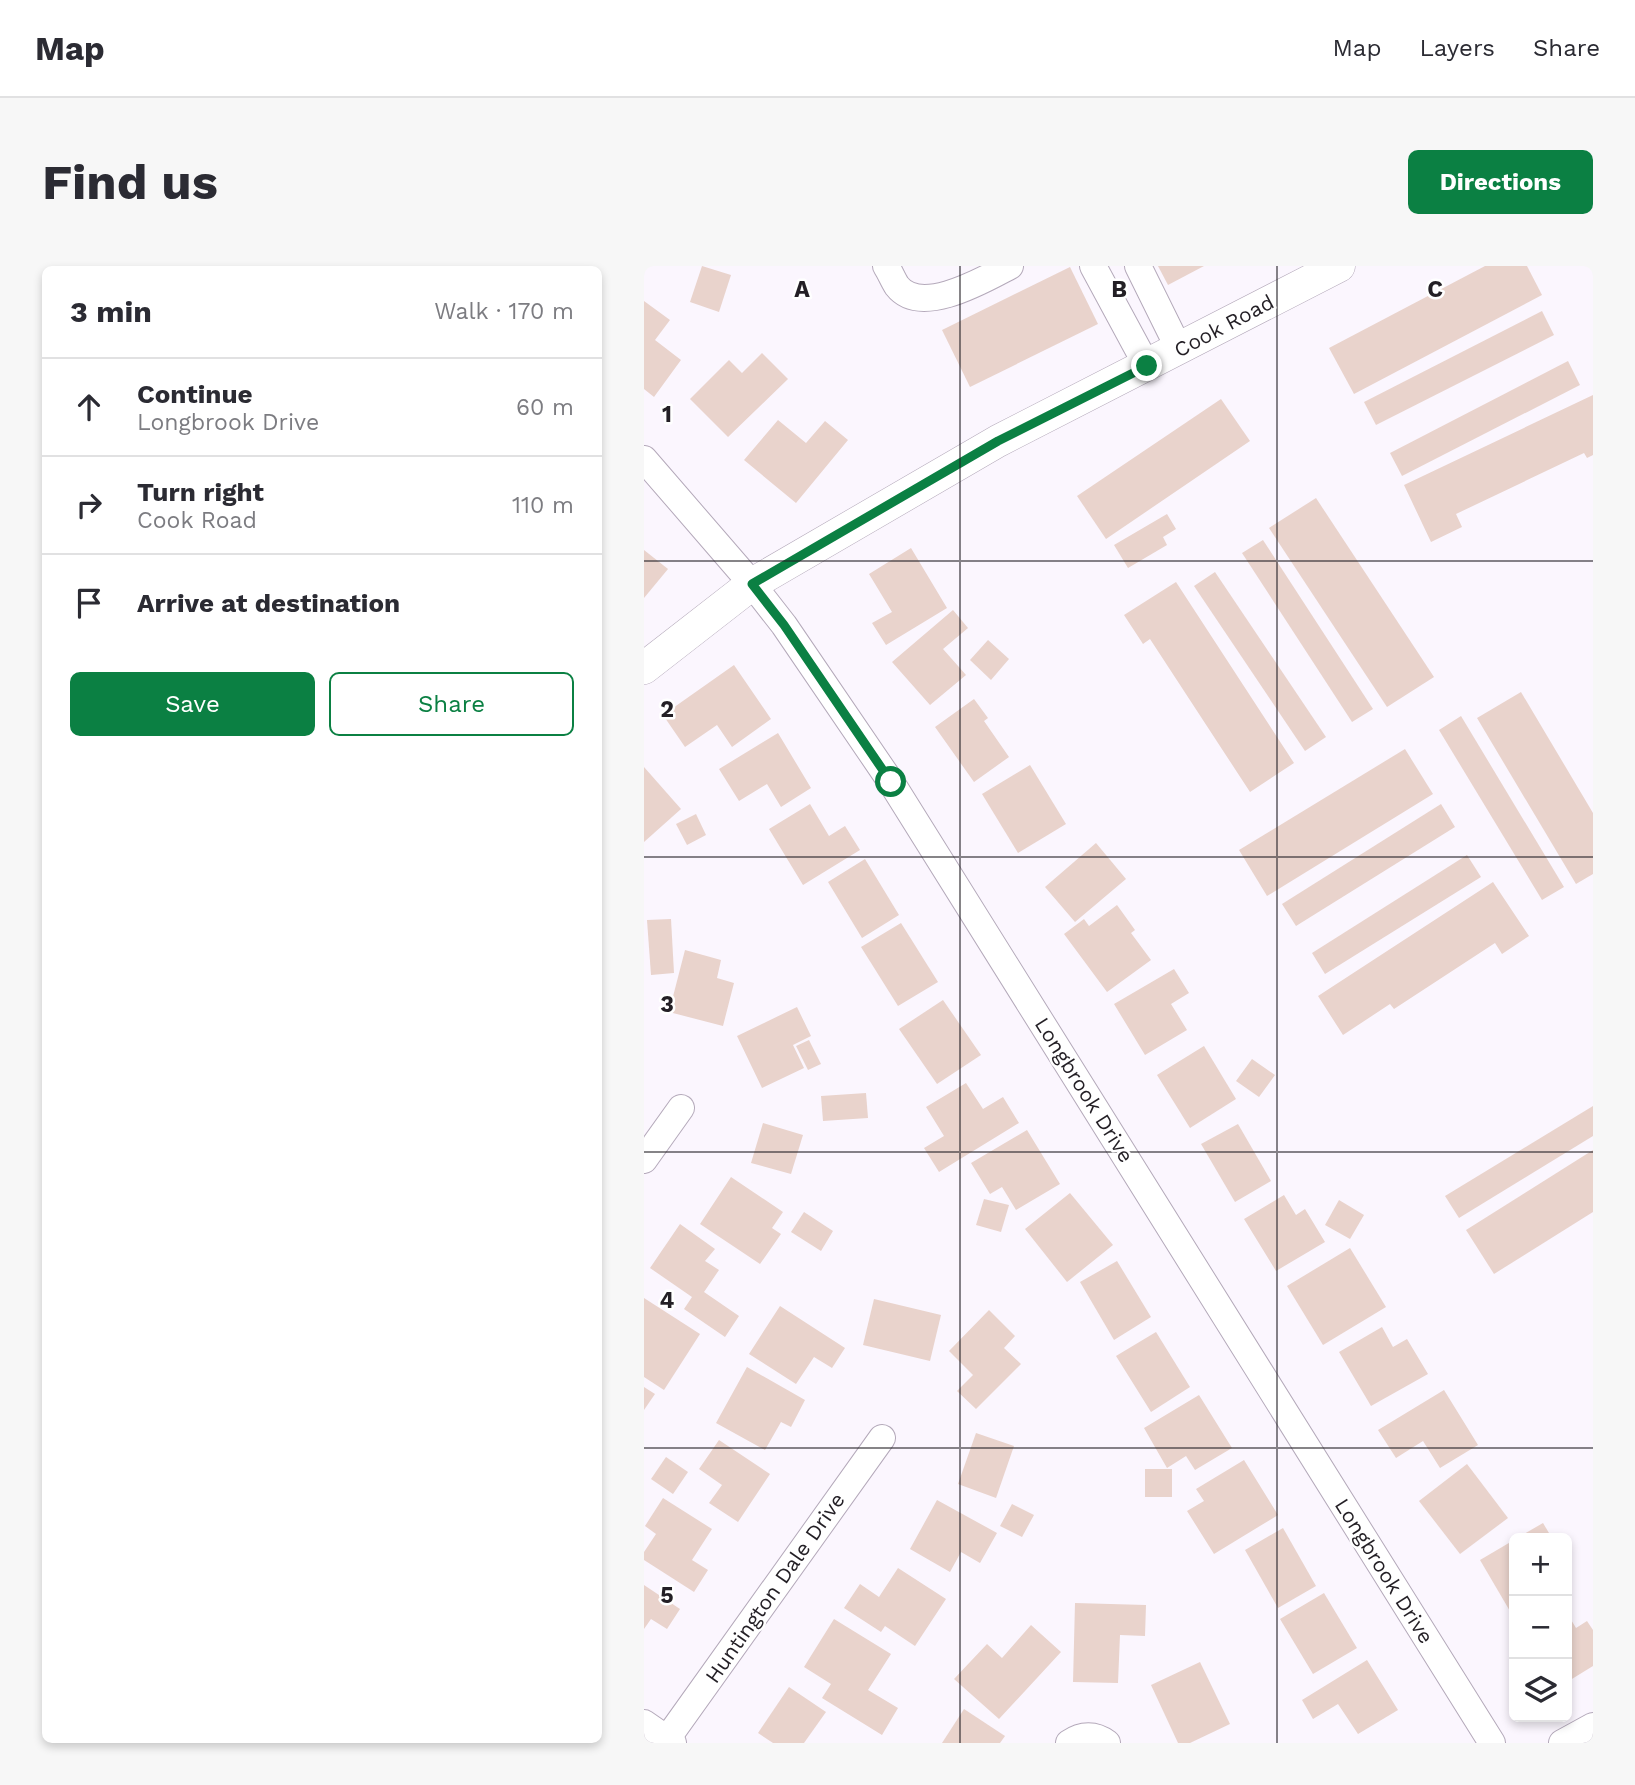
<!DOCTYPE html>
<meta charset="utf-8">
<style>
:root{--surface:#fff;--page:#f7f7f7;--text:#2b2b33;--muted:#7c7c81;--line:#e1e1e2;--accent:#0b8043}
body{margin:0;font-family:"Work Sans",sans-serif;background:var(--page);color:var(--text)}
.controls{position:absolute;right:21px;bottom:21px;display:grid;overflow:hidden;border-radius:10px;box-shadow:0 4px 10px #0003}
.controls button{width:63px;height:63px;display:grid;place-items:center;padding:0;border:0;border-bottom:2px solid var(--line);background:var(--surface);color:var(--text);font:35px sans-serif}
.stop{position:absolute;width:21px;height:21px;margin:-16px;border:5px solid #0b8043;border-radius:50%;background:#fff}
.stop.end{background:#0b8043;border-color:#fff;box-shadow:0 2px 7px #0008}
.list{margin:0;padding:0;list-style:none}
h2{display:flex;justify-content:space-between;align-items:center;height:91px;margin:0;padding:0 28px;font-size:30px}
h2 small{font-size:23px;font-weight:400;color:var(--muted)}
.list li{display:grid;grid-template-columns:46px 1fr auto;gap:21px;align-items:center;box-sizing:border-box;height:98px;padding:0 28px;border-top:2px solid var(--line)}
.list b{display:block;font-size:26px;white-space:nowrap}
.list p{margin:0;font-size:23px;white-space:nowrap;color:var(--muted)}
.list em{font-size:23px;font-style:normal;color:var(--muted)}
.actions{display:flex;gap:14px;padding:21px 28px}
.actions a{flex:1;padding:16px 0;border:2px solid var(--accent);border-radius:10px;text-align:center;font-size:24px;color:var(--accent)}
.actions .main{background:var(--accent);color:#fff}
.icon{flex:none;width:38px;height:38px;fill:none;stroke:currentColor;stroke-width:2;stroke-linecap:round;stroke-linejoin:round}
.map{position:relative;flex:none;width:949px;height:1477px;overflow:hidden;border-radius:10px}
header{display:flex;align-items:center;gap:42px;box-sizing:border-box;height:98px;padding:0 35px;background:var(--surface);border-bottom:2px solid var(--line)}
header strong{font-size:33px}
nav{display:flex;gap:38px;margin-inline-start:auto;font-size:24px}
.intro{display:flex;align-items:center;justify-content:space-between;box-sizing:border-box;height:168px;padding:0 42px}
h1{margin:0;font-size:49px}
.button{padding:18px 32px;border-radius:10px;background:var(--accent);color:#fff;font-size:24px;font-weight:700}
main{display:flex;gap:42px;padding:0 42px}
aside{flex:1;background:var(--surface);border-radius:10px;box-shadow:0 4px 10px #0003}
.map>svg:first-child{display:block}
.building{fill:#e9d3cc}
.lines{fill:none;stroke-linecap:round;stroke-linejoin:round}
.minor-casing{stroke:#b4a9ba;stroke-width:28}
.tertiary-casing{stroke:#b4a9ba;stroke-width:33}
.minor{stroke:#fff;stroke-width:26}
.tertiary{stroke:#fff;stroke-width:32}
.route{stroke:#0b8043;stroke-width:9}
.grid{fill:none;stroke:#231f25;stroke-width:2;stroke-opacity:0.55}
.labels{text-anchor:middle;stroke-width:5;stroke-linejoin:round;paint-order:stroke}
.street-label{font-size:21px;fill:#231f25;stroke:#fff}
.grid-label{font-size:23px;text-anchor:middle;font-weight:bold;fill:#231f25;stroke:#fff;stroke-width:5;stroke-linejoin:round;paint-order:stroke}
</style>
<header>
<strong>Map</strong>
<nav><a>Map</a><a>Layers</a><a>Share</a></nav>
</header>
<div class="intro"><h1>Find us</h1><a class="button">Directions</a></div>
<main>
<aside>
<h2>3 min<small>Walk · 170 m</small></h2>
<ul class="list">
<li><svg class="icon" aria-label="ahead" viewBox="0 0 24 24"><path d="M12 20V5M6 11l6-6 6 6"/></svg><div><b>Continue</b><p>Longbrook Drive</p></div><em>60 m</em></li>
<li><svg class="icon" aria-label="right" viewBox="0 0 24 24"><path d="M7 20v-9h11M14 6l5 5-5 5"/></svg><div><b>Turn right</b><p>Cook Road</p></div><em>110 m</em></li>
<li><svg class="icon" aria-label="arrive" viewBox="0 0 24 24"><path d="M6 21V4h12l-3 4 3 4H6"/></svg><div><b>Arrive at destination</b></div></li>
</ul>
<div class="actions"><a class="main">Save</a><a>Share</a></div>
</aside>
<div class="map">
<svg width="949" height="1477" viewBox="0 0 949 1477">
<rect width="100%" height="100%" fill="#fbf6fe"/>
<g class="building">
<polygon points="58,0 87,9 75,46 46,36"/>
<polygon points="514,0 560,0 524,19"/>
<polygon points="841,0 883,0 898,29 710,128 685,82"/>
<polygon points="426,1 454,58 326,121 298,64"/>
<polygon points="0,35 26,54 11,74 37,94 10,131 0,123"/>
<polygon points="898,45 910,69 732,159 720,136"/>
<polygon points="118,87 144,113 84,171 46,133 85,94 98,107"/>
<polygon points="924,95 936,119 758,210 746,187"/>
<polygon points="949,129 949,189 943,192 940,187 812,248 818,261 787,276 760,219"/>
<polygon points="577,133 606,175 462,273 433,230"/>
<polygon points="134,154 162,177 181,155 204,174 152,237 100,194"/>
<polygon points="672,232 790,411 743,441 625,262"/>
<polygon points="523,248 532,263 519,271 523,279 484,302 470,279"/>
<polygon points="619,274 729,443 708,456 598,287"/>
<polygon points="267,282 303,342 242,379 228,357 248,346 225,308"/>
<polygon points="0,284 24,303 0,332"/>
<polygon points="571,306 682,471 661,485 550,320"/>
<polygon points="532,316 650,497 606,526 506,373 499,378 480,349"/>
<polygon points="309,344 324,362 299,383 322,409 286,439 248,396"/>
<polygon points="344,374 365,393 347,414 326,394"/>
<polygon points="90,399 127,453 88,481 73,459 41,481 19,449"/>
<polygon points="877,426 949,547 949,608 932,618 833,452"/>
<polygon points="330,433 344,452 340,455 365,491 330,516 291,461"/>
<polygon points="817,450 920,621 898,634 795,464"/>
<polygon points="134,467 167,522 137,541 123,518 95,535 75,503"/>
<polygon points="761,483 789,528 623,630 595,584"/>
<polygon points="386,499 422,558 374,587 338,528"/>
<polygon points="0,501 37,543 0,576"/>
<polygon points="166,538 185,570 201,560 216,584 159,619 125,563"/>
<polygon points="797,538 811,561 652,660 638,638"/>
<polygon points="52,548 62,569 43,579 32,558"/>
<polygon points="452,577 482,613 431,656 401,621"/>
<polygon points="823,589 837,611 681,708 668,687"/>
<polygon points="221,593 255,649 218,672 184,616"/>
<polygon points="849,616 885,670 858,688 851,677 750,743 746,738 699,769 674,730"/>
<polygon points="473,639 491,664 487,667 507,694 463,726 420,668 440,653 445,660"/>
<polygon points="27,653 30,707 7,709 3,654"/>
<polygon points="257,657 294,716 254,740 217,681"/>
<polygon points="41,684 77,694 73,712 90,717 79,760 25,746"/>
<polygon points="530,703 545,727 527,738 543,764 501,789 470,738"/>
<polygon points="299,734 337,789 293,818 255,763"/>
<polygon points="153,741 167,770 149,779 160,802 118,822 93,770"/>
<polygon points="165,774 177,798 164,804 152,780"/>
<polygon points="560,780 592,833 546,862 513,809"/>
<polygon points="608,793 631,809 615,831 592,815"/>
<polygon points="322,817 339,843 359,831 375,857 295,906 280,882 300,870 282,841"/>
<polygon points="222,827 224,852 179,855 177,830"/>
<polygon points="949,840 949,870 815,952 801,930"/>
<polygon points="119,857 159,869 147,908 107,897"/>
<polygon points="594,858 627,915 591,936 557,878"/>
<polygon points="383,864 416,918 372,944 358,921 346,928 327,897"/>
<polygon points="949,884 949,946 850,1008 822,964"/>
<polygon points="87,911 139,946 128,962 137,968 116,998 56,958"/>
<polygon points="426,927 469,979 423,1016 381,963"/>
<polygon points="640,929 652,949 661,943 681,976 632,1005 600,953"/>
<polygon points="340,933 365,939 357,966 332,959"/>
<polygon points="695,934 720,949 706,973 681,959"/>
<polygon points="160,946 189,965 177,985 147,966"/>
<polygon points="36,958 71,983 61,995 75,1004 60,1026 95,1050 81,1071 40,1043 48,1031 6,1002"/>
<polygon points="706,982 742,1041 679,1079 643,1020"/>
<polygon points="473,995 507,1051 470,1074 436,1016"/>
<polygon points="0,1032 56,1068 20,1124 0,1111"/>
<polygon points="230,1033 297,1049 286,1095 219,1079"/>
<polygon points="136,1040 201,1082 188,1102 170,1091 152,1118 105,1088"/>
<polygon points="345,1044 371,1070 360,1082 377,1098 332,1143 313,1125 329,1109 305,1085"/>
<polygon points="738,1061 749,1081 763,1073 784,1108 727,1140 695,1086"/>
<polygon points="512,1066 546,1121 507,1146 472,1090"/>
<polygon points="103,1101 161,1134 147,1161 137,1156 121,1184 72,1157"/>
<polygon points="0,1121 11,1128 0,1144"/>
<polygon points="800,1124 834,1179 796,1202 779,1175 752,1192 734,1164"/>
<polygon points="555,1129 588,1182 551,1204 542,1190 523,1202 500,1162"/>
<polygon points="332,1167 370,1180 352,1232 314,1218"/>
<polygon points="75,1174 126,1208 94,1256 65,1237 78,1219 55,1203"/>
<polygon points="22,1191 44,1206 29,1228 7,1213"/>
<polygon points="600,1194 634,1249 570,1288 543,1245 560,1235 552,1223"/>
<polygon points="823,1198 864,1252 816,1288 775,1235"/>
<rect x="501" y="1203" width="27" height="28"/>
<polygon points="19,1232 68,1263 48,1294 64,1304 50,1326 0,1294 0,1286 12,1268 1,1260"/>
<polygon points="293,1234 353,1267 336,1297 317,1286 306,1306 266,1283"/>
<polygon points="368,1238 390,1249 378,1271 356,1260"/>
<polygon points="899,1257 908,1272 873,1272"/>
<polygon points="639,1262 672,1320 634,1342 601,1284"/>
<polygon points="870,1274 870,1352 836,1294"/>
<polygon points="254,1302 302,1333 271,1380 241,1360 237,1366 200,1342 216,1318 235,1331"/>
<polygon points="0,1319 36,1343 23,1363 7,1353 0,1363"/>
<polygon points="680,1327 713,1382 669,1408 636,1353"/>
<polygon points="431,1337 502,1339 501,1370 476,1369 474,1417 429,1416"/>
<polygon points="923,1347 932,1362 943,1355 949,1364 949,1400 923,1416"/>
<polygon points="190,1353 247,1388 224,1424 254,1442 238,1469 178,1432 187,1418 160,1401"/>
<polygon points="387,1359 417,1386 355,1453 310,1413 343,1378 358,1392"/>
<polygon points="723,1394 754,1444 714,1468 694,1438 669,1453 658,1434"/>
<polygon points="556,1396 586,1458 546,1477 534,1477 507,1419"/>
<polygon points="145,1421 182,1446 160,1477 129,1477 114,1467"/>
<polygon points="320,1443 361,1470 356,1477 298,1477"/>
</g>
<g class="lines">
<g class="minor-casing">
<g id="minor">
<path d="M242,0C246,6 249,14 253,20C277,51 341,13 366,0"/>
<polyline points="449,0 503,100"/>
<polyline points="494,0 535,83"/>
<polyline points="0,193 108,318 140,359 247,516 848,1477"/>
<polyline points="0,894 37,842"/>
<polyline points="0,1457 29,1477"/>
<polyline points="23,1473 238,1172"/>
<path d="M425,1477C438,1468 451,1468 463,1477"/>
<polyline points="918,1477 949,1460"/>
</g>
</g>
<g class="tertiary-casing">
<polyline id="tertiary" points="0,402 108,318 354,175 695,0"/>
</g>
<use href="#minor" class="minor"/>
<use href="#tertiary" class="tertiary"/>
</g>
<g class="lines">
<polyline class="route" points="247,516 140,359 108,318 354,175 503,100"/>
</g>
<path class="grid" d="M316,0V1477M633,0V1477M0,295H949M0,591H949M0,886H949M0,1182H949"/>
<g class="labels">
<g class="street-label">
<text transform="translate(580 60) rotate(-28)" y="7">Cook Road</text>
<text transform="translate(440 824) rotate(58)" y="7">Longbrook Drive</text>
<text transform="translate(740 1305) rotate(58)" y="7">Longbrook Drive</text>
<text transform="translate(131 1322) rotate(-55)" y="7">Huntington Dale Drive</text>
</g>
</g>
<g class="grid-label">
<text x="158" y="31">A</text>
<text x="475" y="31">B</text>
<text x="791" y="31">C</text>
<text x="23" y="156">1</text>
<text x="23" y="451">2</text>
<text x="23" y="746">3</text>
<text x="23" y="1042">4</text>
<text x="23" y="1337">5</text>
</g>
</svg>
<div class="controls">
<button>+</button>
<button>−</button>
<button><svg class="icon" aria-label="layers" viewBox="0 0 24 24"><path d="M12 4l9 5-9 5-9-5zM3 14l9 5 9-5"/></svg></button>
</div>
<div class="stop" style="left:247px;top:516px"></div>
<div class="stop end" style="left:503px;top:100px"></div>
</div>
</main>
